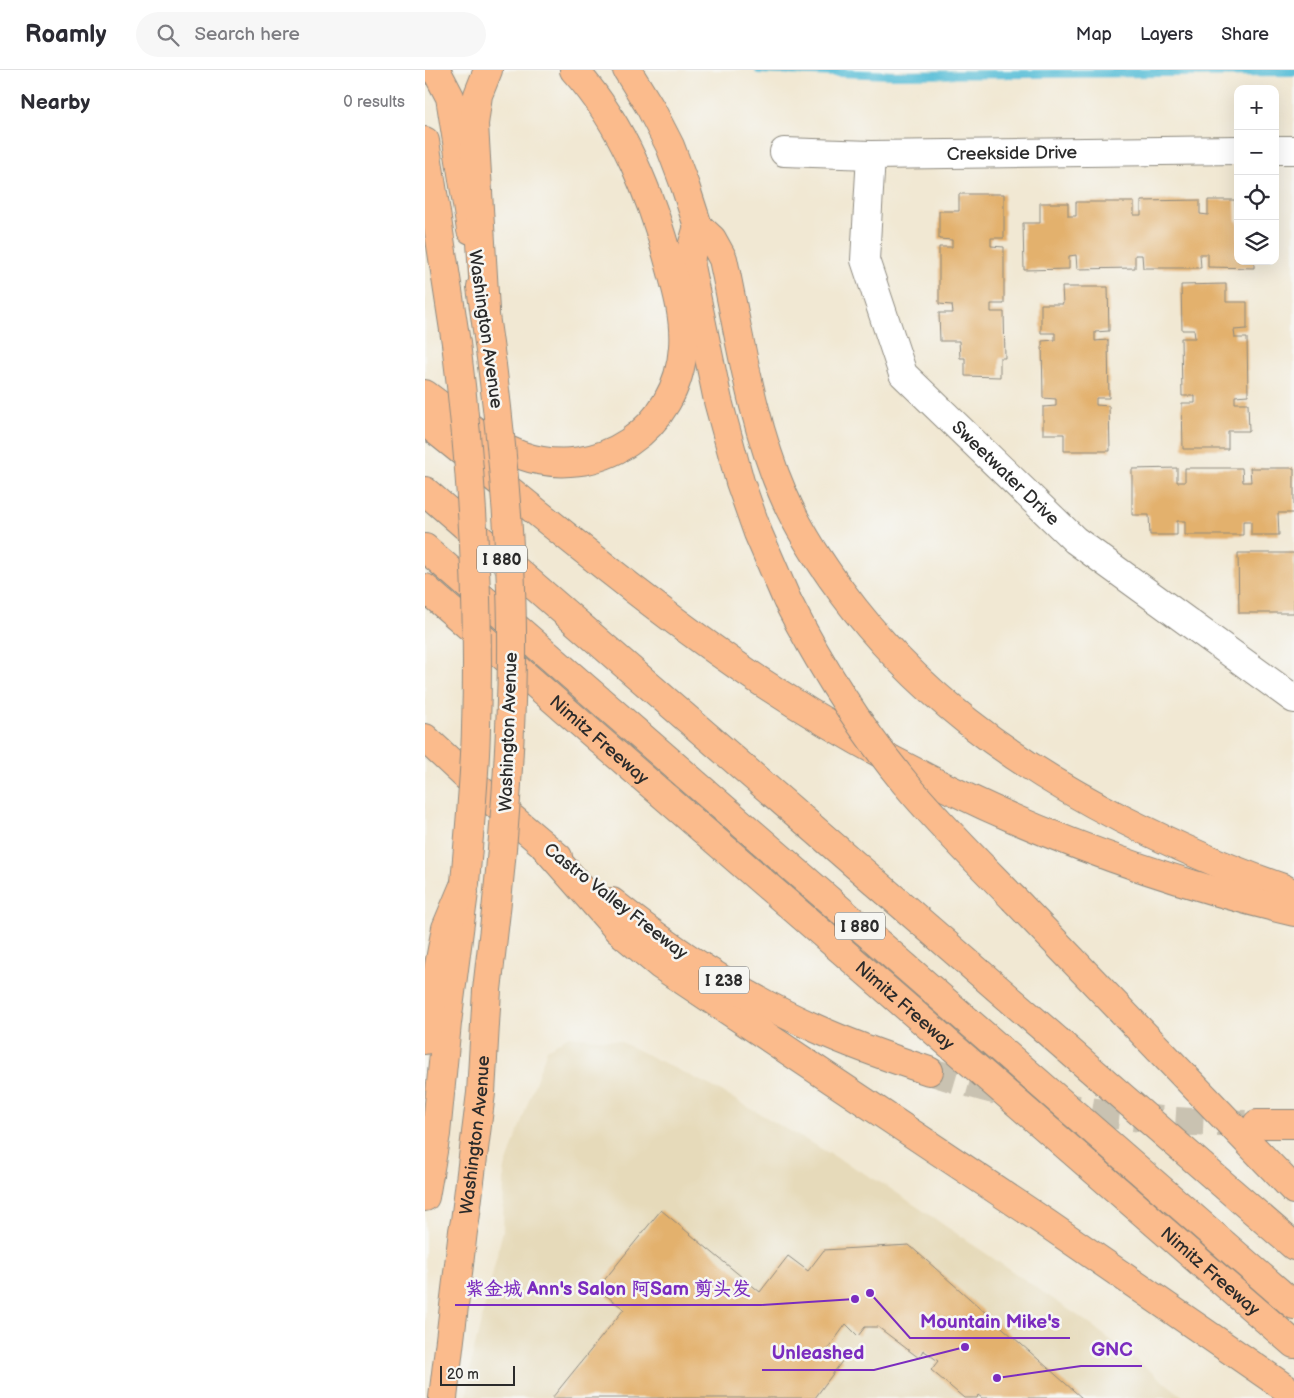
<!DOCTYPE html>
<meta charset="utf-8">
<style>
:root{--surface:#fff;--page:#f7f7f7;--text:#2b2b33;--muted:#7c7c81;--line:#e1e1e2}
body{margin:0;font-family:"Balsamiq Sans","LXGW WenKai TC",sans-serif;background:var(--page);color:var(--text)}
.controls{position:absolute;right:15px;top:15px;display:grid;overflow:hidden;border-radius:10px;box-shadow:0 5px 20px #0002}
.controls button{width:45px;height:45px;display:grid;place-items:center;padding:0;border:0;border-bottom:1px solid var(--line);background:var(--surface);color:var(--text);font:25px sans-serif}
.scale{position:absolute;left:15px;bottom:12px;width:75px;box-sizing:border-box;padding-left:5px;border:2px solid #2b2b2b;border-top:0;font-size:14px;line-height:18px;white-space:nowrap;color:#2b2b2b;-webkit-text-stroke:4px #f6f6f2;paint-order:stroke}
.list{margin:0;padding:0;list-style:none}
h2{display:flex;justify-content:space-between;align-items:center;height:65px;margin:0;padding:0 20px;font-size:21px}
h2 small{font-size:16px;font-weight:400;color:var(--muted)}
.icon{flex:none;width:28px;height:28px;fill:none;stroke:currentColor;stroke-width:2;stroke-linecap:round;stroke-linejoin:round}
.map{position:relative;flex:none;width:869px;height:1328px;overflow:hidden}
header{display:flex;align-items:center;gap:30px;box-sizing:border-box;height:70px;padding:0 25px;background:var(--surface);border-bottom:1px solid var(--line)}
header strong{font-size:24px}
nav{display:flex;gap:28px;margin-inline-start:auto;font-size:18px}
.search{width:350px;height:45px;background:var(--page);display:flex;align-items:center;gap:12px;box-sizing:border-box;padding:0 18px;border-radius:28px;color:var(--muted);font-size:19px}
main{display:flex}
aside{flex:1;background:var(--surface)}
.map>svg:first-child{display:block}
.built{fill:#e6daba}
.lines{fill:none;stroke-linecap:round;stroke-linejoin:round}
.stream{stroke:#5abfd8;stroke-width:8}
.building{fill:#e3b16d}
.highway-tunnel{stroke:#c9c2b1;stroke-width:28;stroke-dasharray:28 14;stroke-linecap:butt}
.minor-casing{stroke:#8e8a7f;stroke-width:30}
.major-casing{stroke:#8e8a7f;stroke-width:30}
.highway-casing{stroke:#8e8a7f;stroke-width:30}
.minor{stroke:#fff;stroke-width:28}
.major{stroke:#fbbb8c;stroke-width:28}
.highway{stroke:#fbbb8c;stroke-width:28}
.major-bridge-casing{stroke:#8e8a7f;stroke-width:30;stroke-linecap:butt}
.highway-bridge-casing{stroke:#8e8a7f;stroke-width:30;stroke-linecap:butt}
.major-bridge{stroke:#fbbb8c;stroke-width:28}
.highway-bridge{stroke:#fbbb8c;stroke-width:28}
.labels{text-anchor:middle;stroke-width:5;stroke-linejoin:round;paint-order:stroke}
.shield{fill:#f6f6f2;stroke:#686867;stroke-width:1}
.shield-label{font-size:16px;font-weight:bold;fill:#2b2b2b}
.street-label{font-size:18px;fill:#2b2b2b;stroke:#f6f6f2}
.leader{fill:none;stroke:#7b2cbf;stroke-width:2}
.callout-dot{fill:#7b2cbf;stroke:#f6f6f2;stroke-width:2}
.callout-label{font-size:19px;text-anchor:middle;font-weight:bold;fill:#7b2cbf;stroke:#f6f6f2;stroke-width:5;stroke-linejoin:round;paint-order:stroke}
</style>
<header>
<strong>Roamly</strong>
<div class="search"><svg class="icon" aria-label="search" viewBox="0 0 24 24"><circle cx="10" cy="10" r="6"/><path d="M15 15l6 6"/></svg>Search here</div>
<nav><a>Map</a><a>Layers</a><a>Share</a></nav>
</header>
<main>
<aside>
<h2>Nearby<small>0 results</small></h2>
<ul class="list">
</ul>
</aside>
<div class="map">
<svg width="869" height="1328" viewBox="0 0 869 1328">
<rect width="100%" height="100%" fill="#f6f6f2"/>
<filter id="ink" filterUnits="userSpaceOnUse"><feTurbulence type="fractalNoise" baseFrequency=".02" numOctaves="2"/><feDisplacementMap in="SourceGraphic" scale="10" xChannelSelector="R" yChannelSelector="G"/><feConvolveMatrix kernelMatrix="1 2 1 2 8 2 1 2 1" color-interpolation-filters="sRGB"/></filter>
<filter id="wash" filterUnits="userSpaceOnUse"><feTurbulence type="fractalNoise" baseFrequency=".0096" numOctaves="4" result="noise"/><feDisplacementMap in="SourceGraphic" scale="20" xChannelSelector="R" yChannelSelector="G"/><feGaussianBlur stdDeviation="1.12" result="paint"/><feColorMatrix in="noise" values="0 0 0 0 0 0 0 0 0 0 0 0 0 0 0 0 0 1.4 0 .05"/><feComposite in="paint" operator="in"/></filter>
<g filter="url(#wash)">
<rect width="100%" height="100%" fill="#f1e8d3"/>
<polygon class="built" points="144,966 194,971 286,1016 463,1117 665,1254 760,1328 42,1328 46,1293 78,1160 79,1101 122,979"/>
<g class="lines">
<polyline class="stream" points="334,0 467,5 869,2"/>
</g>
<g id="blocks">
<g class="building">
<polygon points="534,124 579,124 579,168 566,168 566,176 579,177 579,234 566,234 566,242 579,242 580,288 575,288 575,307 540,306 540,288 535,288 534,271 515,271 514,243 528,243 527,235 514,234 514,177 527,177 527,170 514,169 514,141 534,141"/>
<polygon points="775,130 775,144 783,145 783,130 810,130 811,151 813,151 813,191 829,191 829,198 783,197 783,184 775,184 776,198 718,198 717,185 710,185 710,198 652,199 651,185 644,186 644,199 599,200 598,153 615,153 615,133 643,133 643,146 651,146 651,132 709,132 709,145 716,145 716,131"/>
<polygon points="801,214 801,232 822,232 822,259 809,260 810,268 822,268 823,325 810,326 810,333 823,333 824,361 803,361 803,379 758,379 757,333 770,333 770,326 757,326 756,268 770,268 769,260 757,260 756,215"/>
<polygon points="637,217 683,217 684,261 670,262 670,271 683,270 684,328 671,328 671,335 684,336 685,381 639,381 639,364 618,364 618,337 631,336 631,329 618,328 617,271 630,270 630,263 616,263 616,234 638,234"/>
<polygon points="752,398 752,412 760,412 760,398 817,398 818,412 826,412 825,398 869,398 869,443 853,443 854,465 826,465 826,451 818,451 818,465 760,465 760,451 752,451 752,465 725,465 724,445 707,445 707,399"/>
<polygon points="813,483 869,483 869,543 814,543"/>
<polygon points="236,1140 335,1222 363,1186 383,1201 399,1180 484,1175 657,1328 557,1328 553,1325 552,1328 539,1328 506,1300 513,1291 498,1280 494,1288 453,1257 440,1257 433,1266 421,1254 403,1279 418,1290 390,1328 127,1328 199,1239 172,1219"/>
</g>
</g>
</g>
<g filter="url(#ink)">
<use href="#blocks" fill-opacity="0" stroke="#8e8a7f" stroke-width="1"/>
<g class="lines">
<path class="highway-tunnel" d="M504,1001C576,1024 651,1042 726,1049C758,1052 790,1053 821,1054"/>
<g class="minor-casing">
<g id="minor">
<polyline points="850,80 869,80"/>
<path id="s1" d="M359,82L446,85L813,80"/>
<path id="s2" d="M446,85L440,190L478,304L650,470L869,629"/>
</g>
</g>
<g class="major-casing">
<g id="major">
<polyline points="11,0 25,27 46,160"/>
<polyline points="0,71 31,273"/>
<polyline points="56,217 67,295"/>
<polyline points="0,1127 11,1064 22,953 39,822"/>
<path id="s3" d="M18,1328L38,1161L40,1151L56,1023L62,920L71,841"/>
</g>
</g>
<g class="highway-casing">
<g id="highway">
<path d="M202,0L226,39L245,76L260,116L273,156L287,169L298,189C315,267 326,350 358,424C373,459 394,491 416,521C490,622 586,692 697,749C749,775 803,799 858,818L869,824"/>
<polyline points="273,156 267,177 265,196 293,331 315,412 333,463 362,530"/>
<polyline points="60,240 49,54 53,25 63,0"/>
<path d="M0,324C30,346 60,372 95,385C173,413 253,359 258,277C260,251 253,224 246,199C227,128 199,55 149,0"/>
<path d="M0,352C112,441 222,536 341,615C503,721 681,797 869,842"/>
<polyline points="0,421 869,1176"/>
<polyline points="0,478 869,1235"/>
<path id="s4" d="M0,518L869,1274"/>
<polyline points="0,668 75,738 133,787"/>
<polyline points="119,776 193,860 235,895 621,1153 869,1324"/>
<polyline points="590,830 869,1120"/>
<path d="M187,832C249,882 317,926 390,958C427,975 465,988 504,1001"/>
<polyline points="0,970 21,858 40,813"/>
<polyline points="832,1054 869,1054"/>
<polyline points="0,1102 4,1103"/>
</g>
</g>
<use href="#minor" class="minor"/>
<use href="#major" class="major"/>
<use href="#highway" class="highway"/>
<g class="major-bridge-casing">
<g id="major-bridge">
<path d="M31,273C47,401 55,529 51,658C50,710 44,762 40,813"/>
<path d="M67,295C79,392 88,490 87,588C86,672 80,757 71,841"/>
</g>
</g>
<g class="highway-bridge-casing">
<path id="highway-bridge" d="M362,530C395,595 434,657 480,713C514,754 553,792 590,830"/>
</g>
<use href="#major-bridge" class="major-bridge"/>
<use href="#highway-bridge" class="highway-bridge"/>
</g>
</g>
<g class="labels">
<g class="shield">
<rect x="52" y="475.5" width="50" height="27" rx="4"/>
<rect x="410" y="842.5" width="50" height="27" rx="4"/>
<rect x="274" y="896.5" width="50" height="27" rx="4"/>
</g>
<g class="shield-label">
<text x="77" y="495">I 880</text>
<text x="435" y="862">I 880</text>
<text x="299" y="916">I 238</text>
</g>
<g class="street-label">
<text dy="6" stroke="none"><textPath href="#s1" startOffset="228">Creekside Drive</textPath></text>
<text transform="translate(61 259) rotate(82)" y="6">Washington Avenue</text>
<text dy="6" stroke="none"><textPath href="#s2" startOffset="368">Sweetwater Drive</textPath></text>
<text transform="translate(83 662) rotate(-88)" y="6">Washington Avenue</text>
<text dy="6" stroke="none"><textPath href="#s4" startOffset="231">Nimitz Freeway</textPath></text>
<text transform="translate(191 831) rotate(38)" y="6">Castro Valley Freeway</text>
<text dy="6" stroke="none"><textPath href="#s4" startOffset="636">Nimitz Freeway</textPath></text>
<text dy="6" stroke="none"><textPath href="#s3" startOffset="265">Washington Avenue</textPath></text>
<text dy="6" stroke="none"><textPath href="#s4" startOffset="1041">Nimitz Freeway</textPath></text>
</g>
</g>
<path class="leader" d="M430 1229L336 1235H30M445 1223L485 1268H645M572 1308L656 1296H717M540 1277L449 1300H337"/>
<g class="callout-dot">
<circle cx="430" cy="1229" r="5"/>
<circle cx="445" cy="1223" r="5"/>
<circle cx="572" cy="1308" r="5"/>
<circle cx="540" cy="1277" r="5"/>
</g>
<g class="callout-label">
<text x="183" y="1225">紫金城 Ann's Salon 阿Sam 剪头发</text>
<text x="565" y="1258">Mountain Mike's</text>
<text x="687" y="1286">GNC</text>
<text x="393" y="1289">Unleashed</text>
</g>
</svg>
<div class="controls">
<button>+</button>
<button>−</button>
<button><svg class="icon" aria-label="locate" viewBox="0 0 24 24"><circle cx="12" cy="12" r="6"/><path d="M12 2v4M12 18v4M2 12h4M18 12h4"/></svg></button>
<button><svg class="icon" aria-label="layers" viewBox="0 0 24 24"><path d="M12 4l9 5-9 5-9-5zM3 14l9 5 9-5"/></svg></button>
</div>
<div class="scale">20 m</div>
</div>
</main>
